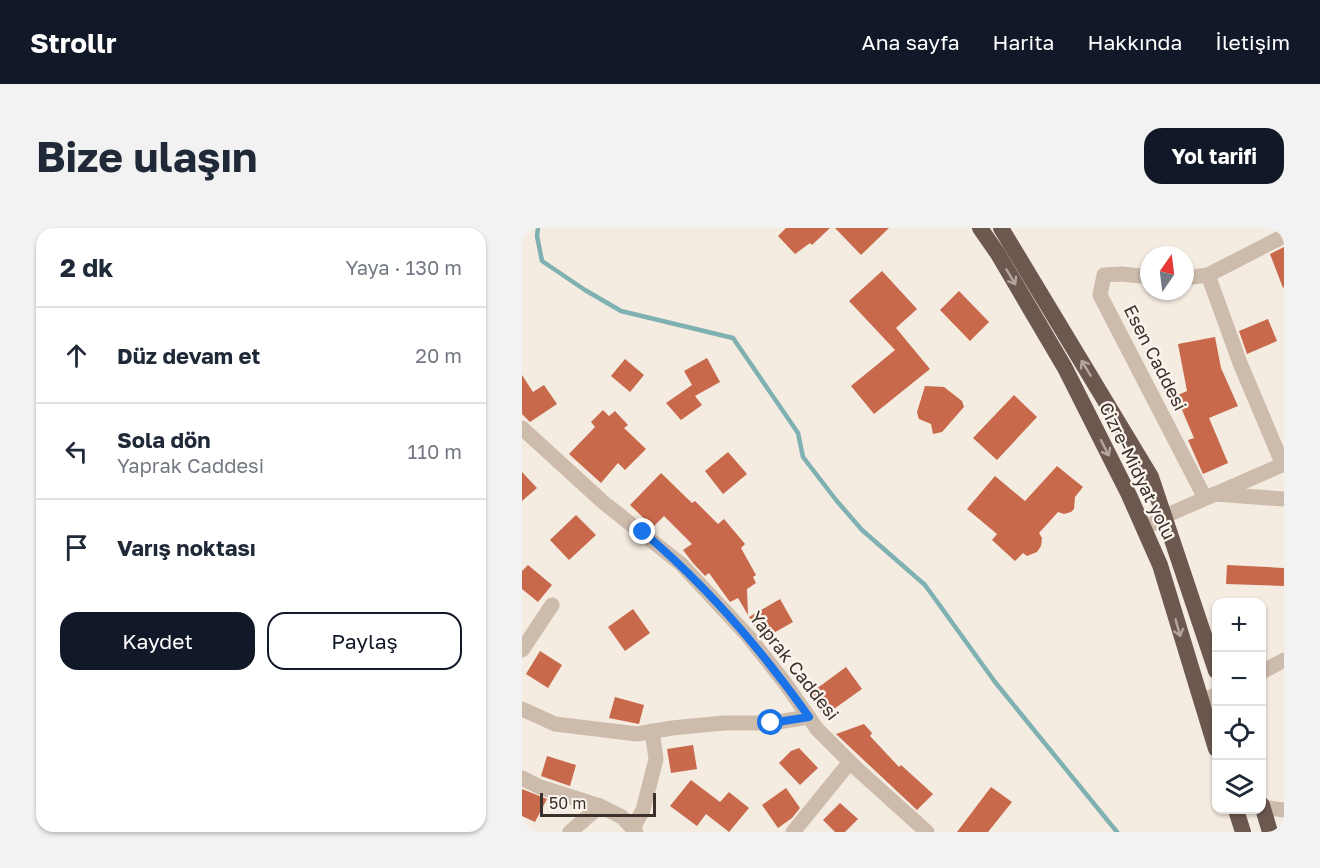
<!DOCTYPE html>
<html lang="tr">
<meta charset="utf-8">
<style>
:root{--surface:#fff;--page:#f2f2f3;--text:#1f2937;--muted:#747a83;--line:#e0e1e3;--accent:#111827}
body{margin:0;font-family:"Golos Text",sans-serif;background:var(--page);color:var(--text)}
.controls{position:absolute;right:18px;bottom:18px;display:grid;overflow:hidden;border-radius:12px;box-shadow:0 2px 4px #0004}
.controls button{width:54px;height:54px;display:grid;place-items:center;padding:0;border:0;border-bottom:2px solid var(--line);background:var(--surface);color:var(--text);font:30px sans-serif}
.compass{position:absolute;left:618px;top:18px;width:54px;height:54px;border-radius:50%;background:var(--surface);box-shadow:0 2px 4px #0004;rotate:14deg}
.scale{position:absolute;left:18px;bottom:15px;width:116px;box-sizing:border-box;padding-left:6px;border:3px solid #3b302b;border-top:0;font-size:16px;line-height:21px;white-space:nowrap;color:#3b302b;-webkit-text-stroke:4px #fbf5ee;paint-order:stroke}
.stop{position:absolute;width:18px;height:18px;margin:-14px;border:4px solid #1a73e8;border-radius:50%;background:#fff}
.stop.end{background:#1a73e8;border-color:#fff;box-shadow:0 2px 6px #0008}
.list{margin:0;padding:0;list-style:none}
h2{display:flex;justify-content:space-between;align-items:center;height:78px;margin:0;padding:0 24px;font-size:26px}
h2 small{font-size:20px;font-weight:400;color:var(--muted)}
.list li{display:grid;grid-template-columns:39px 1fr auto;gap:18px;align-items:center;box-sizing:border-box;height:96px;padding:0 24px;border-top:2px solid var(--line)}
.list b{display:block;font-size:22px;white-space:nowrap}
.list p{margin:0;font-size:20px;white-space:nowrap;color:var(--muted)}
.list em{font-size:20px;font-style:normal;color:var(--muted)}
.actions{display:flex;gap:12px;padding:18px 24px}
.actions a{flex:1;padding:14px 0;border:2px solid var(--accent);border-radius:18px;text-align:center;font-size:21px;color:var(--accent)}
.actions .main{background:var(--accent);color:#fff}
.icon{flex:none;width:33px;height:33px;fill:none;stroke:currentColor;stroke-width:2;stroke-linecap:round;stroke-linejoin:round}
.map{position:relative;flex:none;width:762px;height:604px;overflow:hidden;border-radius:18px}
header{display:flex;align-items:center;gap:36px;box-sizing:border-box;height:84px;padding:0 30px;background:var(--accent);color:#fff}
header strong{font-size:28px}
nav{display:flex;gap:33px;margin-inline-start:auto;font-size:21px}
.intro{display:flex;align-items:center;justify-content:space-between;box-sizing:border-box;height:144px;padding:0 36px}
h1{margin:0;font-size:42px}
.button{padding:15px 27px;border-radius:18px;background:var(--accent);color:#fff;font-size:21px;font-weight:700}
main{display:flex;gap:36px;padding:0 36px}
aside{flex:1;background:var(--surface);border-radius:18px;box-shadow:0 2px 4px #0004}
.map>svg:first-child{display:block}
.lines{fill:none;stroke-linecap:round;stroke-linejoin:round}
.stream{stroke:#7fb0b2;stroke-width:4.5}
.building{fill:#c8694b}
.minor{stroke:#cdbbac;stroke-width:15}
.tertiary{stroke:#cdbbac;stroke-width:15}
.trunk{stroke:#6c584f;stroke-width:16}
.oneway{stroke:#b4a69e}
.route{stroke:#1a73e8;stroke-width:8}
.labels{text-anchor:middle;stroke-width:4.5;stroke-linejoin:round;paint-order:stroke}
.street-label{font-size:18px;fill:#3b302b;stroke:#fbf5ee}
</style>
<header>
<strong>Strollr</strong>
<nav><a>Ana sayfa</a><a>Harita</a><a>Hakkında</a><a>İletişim</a></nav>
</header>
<div class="intro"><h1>Bize ulaşın</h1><a class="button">Yol tarifi</a></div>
<main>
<aside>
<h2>2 dk<small>Yaya · 130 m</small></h2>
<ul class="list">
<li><svg class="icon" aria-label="ahead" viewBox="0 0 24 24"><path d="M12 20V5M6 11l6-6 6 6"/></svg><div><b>Düz devam et</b></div><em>20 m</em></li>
<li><svg class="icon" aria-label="left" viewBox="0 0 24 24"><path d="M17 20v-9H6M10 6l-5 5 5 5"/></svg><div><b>Sola dön</b><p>Yaprak Caddesi</p></div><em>110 m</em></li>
<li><svg class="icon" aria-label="arrive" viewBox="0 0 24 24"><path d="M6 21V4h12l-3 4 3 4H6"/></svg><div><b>Varış noktası</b></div></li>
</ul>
<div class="actions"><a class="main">Kaydet</a><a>Paylaş</a></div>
</aside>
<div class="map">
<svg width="762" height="604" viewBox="0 0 762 604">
<rect width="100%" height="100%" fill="#f4ebe1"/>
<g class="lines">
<polyline class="stream" points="16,0 15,8 20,33 63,62 99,83 211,110 276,205 281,229 314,272 340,302 403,357 473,454 595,604"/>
</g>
<g class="building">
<polygon points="264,0 308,0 290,17 288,15 273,26 256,8"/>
<polygon points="313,0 367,0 339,27"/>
<polygon points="762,19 762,59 761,60 748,26"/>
<polygon points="360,43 395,81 374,100 408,141 352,186 329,158 373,122 327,73"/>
<polygon points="437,63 467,94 448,113 418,82"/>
<polygon points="746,91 755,113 725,126 717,103"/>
<polygon points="693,109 699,140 716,178 687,190 706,235 681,246 666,212 672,210 654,168 665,163 656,116"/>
<polygon points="185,130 198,154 173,168 180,177 159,192 144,175 170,157 162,143"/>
<polygon points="103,131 122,147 108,164 89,148"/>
<polygon points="0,147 11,164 22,157 35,176 8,194 0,186"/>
<polygon points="403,158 422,159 440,173 442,179 420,204 411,206 409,196 397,191 396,188 395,184"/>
<polygon points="492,167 515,189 475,232 451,210"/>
<polygon points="81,182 87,188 93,183 106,197 102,200 124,221 103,242 96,235 79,255 47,226 73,199 69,194"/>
<polygon points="206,224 225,246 201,266 183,243"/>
<polygon points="535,238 561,259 553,269 552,281 549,284 542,286 536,284 517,305 520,310 519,318 515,324 505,328 501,325 493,333 470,312 475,306 445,281 473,248 503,273"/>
<polygon points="0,244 15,260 0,273"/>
<polygon points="139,245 170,275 173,273 196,296 202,291 223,316 219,320 234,347 231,349 234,355 225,361 226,387 216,370 208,374 187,345 183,348 171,335 161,322 170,316 142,288 131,299 108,277"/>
<polygon points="54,287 74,307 47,332 28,312"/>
<polygon points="6,337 30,357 16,374 0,361 0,343"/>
<polygon points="705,337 762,340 762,358 704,356"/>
<polygon points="258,371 271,394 241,411 227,389"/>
<polygon points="111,381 128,405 103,423 86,399"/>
<polygon points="18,423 40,437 26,460 4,446"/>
<polygon points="324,439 340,461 302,488 286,467"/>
<polygon points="93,469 122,477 117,496 87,490"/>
<polygon points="342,496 350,505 348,508 377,539 379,537 411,566 395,582 314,506"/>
<polygon points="171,517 175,541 149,545 145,521"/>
<polygon points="277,520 296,540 278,557 257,535 269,523"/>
<polygon points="25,528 54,537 48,558 19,548"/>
<polygon points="169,552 198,574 207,564 227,580 207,604 184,586 175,598 148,578"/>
<polygon points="469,559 490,574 466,604 435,604"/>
<polygon points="264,560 278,580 270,590 256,600 240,577"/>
<polygon points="0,561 25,571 13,594 0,588"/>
<polygon points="318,575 336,591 323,604 313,604 301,592"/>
</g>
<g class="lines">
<g class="minor">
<polyline points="686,47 718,135 761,237"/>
<polyline points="692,266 762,271"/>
<polyline points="0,422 30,377"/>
<polyline points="0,481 33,496 115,506 150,500 202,495 249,495 287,489"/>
<polyline points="0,550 18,559 78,578 100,589 114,604"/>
<polyline points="740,579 762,582"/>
<polyline points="111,600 121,582 134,531 130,503"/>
<polyline points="48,604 78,578"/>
<polyline points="271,604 328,534"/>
</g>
<g class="tertiary">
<polyline points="627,49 600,46 582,47 578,67 683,270"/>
<polyline points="663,50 686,47 762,8"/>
<polyline points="0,200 81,274 159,336 226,408 263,455 295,501 334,540 405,604"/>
<polyline points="622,301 643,288 762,236"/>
<polyline points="740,444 762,432"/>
<polyline points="679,473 694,467"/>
</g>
<g class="trunk">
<polyline points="458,0 476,26 543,140 607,267 638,337 694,521"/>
<polyline points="479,0 629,249 694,443"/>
<polyline points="740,577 748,604"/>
<polyline points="714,582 721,604"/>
</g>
</g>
<defs><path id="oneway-shaft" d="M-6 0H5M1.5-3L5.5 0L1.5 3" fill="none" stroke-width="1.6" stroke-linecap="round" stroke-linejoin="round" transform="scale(1.5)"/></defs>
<g class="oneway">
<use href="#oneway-shaft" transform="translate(489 49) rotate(59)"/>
<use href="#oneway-shaft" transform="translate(564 140) rotate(-121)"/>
<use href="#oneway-shaft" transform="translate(583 220) rotate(63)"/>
<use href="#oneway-shaft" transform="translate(656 400) rotate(74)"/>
</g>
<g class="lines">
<path class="route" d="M121,304C185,358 239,421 287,489L249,495"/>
</g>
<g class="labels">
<g class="street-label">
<text transform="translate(633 130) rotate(63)" y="6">Esen Caddesi</text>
<text transform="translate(615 243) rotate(64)" y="6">Cizre-Midyat yolu</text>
<text transform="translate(272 438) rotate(52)" y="6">Yaprak Caddesi</text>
</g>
</g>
</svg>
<div class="controls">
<button>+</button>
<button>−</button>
<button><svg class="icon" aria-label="locate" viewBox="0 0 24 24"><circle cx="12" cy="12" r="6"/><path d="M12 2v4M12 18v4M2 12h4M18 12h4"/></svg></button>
<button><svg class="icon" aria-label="layers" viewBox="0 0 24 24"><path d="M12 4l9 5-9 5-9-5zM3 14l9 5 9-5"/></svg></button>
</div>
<svg class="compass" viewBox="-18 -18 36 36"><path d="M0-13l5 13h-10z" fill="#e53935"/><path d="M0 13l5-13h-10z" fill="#747a83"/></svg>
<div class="scale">50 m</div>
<div class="stop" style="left:249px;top:495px"></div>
<div class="stop end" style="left:121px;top:304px"></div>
</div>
</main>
